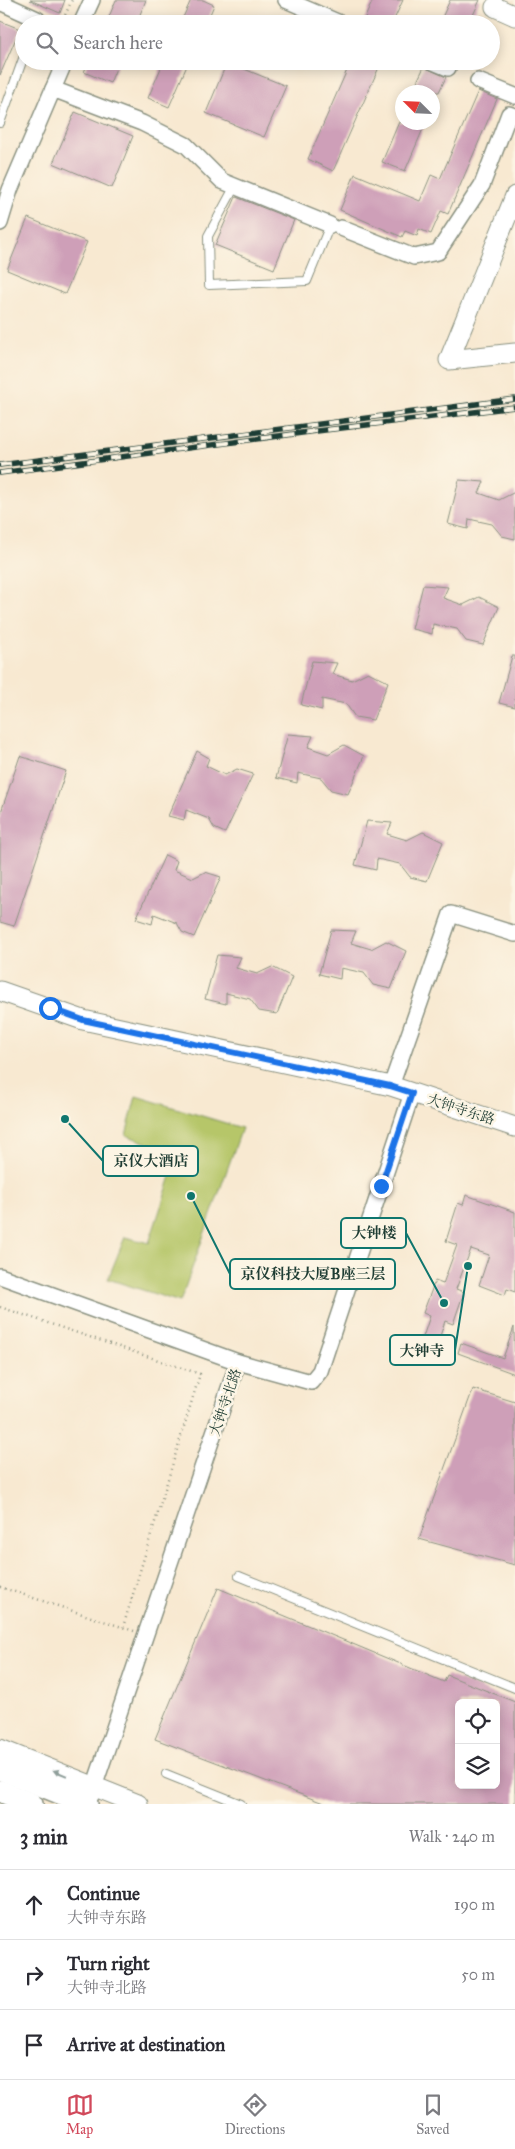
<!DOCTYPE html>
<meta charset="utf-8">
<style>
:root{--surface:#fff;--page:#f7f7f7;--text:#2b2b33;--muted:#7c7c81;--line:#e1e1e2;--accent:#d1495b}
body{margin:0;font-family:"IM FELL Great Primer","Noto Serif SC",serif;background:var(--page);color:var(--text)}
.controls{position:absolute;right:15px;bottom:15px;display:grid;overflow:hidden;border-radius:8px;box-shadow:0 2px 12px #0003}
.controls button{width:45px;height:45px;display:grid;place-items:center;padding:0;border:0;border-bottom:1px solid var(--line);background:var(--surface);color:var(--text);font:25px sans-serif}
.compass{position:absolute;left:395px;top:85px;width:45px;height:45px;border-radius:50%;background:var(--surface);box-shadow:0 2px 12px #0003;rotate:294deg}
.stop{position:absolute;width:15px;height:15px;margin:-11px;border:4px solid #1a73e8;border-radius:50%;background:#fff}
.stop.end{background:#1a73e8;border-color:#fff;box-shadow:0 1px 5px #0008}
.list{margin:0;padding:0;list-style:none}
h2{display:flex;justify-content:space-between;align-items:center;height:65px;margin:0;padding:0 20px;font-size:21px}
h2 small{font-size:16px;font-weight:400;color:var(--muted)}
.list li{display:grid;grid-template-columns:32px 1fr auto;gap:15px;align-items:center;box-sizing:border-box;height:70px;padding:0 20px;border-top:1px solid var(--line)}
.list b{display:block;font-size:19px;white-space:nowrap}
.list p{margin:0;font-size:16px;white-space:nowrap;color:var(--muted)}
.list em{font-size:16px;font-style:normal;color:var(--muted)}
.icon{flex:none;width:28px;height:28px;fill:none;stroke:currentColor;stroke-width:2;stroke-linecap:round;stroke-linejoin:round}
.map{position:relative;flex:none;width:515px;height:1804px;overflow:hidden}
.search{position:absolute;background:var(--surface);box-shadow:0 2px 12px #0003;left:15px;right:15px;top:15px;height:55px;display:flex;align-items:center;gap:12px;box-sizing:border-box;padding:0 18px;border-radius:28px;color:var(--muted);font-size:19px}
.sheet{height:275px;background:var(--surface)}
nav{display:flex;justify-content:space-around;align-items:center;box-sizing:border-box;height:70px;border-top:1px solid var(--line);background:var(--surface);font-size:14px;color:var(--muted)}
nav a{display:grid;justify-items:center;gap:2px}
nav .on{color:var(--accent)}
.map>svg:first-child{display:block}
.garden{fill:#b6c669;stroke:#6a824e}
.building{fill:#ce9fb8;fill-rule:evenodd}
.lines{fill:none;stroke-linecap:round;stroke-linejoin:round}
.service-casing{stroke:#8c9382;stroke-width:10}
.minor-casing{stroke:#8c9382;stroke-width:18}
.tertiary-casing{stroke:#8c9382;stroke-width:21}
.secondary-casing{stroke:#8c9382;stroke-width:24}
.path{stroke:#8c9382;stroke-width:2.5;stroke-dasharray:1 4;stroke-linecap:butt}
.service{stroke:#fff;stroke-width:8}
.minor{stroke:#fff;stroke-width:15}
.tertiary{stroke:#fff;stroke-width:19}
.secondary{stroke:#fff;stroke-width:21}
.rail-casing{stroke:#1f3d34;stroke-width:5.5}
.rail{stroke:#fcf5e5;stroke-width:4;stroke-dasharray:11;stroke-linecap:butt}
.oneway{fill:#8f9e9a}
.route{stroke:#1a73e8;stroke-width:6}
.labels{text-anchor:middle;stroke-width:5;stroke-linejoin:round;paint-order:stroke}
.street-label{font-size:14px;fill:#1f3d34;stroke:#fcf5e5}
.leader{fill:none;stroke:#0f766e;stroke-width:2}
.callout-dot{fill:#0f766e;stroke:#fcf5e5;stroke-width:2}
.callout{fill:#fcf5e5;stroke:#0f766e;stroke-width:2}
.callout-label{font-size:15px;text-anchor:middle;font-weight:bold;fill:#1f3d34}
</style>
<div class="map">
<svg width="515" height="1804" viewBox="0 0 515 1804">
<rect width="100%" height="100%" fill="#fcf5e5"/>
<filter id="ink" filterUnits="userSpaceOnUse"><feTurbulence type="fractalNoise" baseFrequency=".02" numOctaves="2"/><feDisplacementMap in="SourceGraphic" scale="10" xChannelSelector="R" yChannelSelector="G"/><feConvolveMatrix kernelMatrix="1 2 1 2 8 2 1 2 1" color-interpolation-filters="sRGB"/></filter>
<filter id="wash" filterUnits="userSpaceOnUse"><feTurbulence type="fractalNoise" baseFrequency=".0096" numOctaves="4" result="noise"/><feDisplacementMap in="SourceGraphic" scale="20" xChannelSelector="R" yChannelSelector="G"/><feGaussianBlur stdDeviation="1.12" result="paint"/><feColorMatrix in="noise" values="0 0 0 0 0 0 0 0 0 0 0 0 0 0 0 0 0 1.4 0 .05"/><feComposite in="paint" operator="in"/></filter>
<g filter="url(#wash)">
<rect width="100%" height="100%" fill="#f8e9d1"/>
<polygon class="garden" points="136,1096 242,1128 180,1302 108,1279 125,1237 149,1243 178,1155 126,1135"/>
<g id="blocks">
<g class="building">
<polygon points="30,0 65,0 60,13"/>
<polygon points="116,0 146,0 136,24 106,24"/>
<polygon points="191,0 203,0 214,5 206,24 180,24"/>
<polygon points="373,0 403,0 392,24 362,24"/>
<polygon points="450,0 480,0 469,24 439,24"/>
<polygon points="0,21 20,29 0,75"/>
<polygon points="89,61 119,61 110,83 84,72"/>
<polygon points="164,61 189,61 169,107 148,98"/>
<polygon points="351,61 372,61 380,65 333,171 308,159"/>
<polygon points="227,62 286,86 264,137 206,113"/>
<polygon points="424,67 446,77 439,92 412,92"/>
<polygon points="478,91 497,99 448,214 441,211 431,234 419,229 417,236 405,231 402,237 340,210 355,174 420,201 431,175 440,179"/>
<polygon points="75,112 133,136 112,188 53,163"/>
<polygon points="399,122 426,122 405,171 382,162"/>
<polygon points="236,197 294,220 274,269 215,245"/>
<polygon points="28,218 87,242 65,294 7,270"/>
<polygon points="459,480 484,482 479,493 499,500 515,492 515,539 502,536 492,524 469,519 468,529 448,524"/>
<polygon points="423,585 448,587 443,598 463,605 479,597 499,607 483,645 466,641 457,629 433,624 432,634 412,629"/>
<polygon points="512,656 515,656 515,707 499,703"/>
<polygon points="312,661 337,663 332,674 352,680 368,672 388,682 373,720 355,717 346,704 322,699 322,710 301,705"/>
<polygon points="288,734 313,736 308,747 328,754 344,745 364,756 348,794 331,790 321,778 298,773 297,783 276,778"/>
<polygon points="197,751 209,758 206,766 225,775 237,769 253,774 225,833 214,828 209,819 186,810 184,820 168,816"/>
<polygon points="20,756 66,771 14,926 0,922 0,815"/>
<polygon points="367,821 392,823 387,834 407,840 423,832 443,842 427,881 410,877 400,864 377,859 376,870 355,865"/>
<polygon points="165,855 177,861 174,870 193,878 205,872 221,877 194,937 182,932 177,923 154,914 152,924 136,919"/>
<polygon points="331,930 356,931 351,943 371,949 386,941 406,951 391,989 373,985 364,973 341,968 340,979 319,974"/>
<polygon points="217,955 241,957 236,968 257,974 272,967 292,977 277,1014 259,1011 250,999 226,993 226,1004 205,999"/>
<polygon points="466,1195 515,1212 515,1292 507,1289 505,1295 479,1285 489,1255 471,1249 456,1289 464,1292 453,1324 445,1321 438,1342 423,1337 430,1316 423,1313 435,1281 443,1284 457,1245 446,1241 458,1203 463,1205"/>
<polygon points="514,1327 515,1374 458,1353 461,1343 503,1358"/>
<polygon points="473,1389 515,1402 515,1565 419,1539"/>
<path d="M218,1588L444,1682L447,1675L515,1702V1804H326L155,1739ZM459,1703H496V1785H459Z"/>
</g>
</g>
</g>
<g filter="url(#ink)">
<use href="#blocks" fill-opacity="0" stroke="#8c9382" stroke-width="1"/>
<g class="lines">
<g class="service-casing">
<g id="service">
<polyline points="0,123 24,56"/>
<polyline points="235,186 208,236 209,285 307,281 330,225"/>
<polyline points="239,1576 515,1688"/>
<polyline points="166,1774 241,1804"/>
</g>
</g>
<g class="minor-casing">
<g id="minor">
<polyline points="286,0 342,24"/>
<polyline points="0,2 37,19"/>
<polyline points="81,24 92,0"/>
<polyline points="431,61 448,68"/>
<polyline points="478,81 515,96"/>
<polyline points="53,89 142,123 186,145 222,181 330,225"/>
<polyline points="0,223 10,190 65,61"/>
<polyline points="341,228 414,257 438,252 482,185 509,114 515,116"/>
<polyline points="391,1086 451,914 515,934"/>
<polyline points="0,1276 238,1362 311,1382 320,1371 412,1093"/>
<polyline points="91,1796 238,1362"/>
</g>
</g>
<g class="tertiary-casing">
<g id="tertiary">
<polyline points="495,7 515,16"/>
<polyline points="515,196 449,360 515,353"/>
<polyline points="0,991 83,1020 391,1086 515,1127"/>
<polyline points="0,1749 138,1804"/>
</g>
</g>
<g class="secondary-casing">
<g id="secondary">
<polyline points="0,1769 87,1804"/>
<polyline points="0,1791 32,1804"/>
</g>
</g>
<g class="path">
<polyline points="61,24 72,0"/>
<polyline points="479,24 482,16"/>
<polyline points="0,1307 200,1374 123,1627"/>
<polyline points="0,1587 134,1631"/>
</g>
<use href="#service" class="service"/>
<use href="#minor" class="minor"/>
<use href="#tertiary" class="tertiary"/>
<use href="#secondary" class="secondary"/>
<g class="rail-casing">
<g id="rail">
<polyline points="0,465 515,399"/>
<polyline points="0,473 317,431 515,407"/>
</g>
</g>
<use href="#rail" class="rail"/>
</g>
<defs><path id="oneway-solid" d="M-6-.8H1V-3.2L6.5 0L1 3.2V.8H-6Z" transform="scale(1.25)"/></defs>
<use class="oneway" href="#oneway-solid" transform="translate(60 1773) rotate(-158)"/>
</g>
<g class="lines" filter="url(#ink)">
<polyline class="route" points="50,1008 83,1020 390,1086 412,1093 381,1186"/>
</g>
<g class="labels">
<g class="street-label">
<text transform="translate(461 1109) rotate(18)" y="5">大钟寺东路</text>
<text transform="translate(225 1402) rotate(-71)" y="5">大钟寺北路</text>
</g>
</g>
<path class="leader" d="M65 1119L103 1161M444 1303L406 1233M191 1196L230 1274M468 1266L455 1350"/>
<g class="callout-dot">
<circle cx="65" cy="1119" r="5"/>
<circle cx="444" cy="1303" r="5"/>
<circle cx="191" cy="1196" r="5"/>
<circle cx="468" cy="1266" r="5"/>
</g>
<g class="callout">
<rect x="103" y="1146" width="95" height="30" rx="5"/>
<rect x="341" y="1218" width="65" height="30" rx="5"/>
<rect x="230" y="1259" width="165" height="30" rx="5"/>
<rect x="390" y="1335" width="65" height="30" rx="5"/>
</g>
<g class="callout-label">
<text x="151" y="1166">京仪大酒店</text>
<text x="374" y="1238">大钟楼</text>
<text x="313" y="1279">京仪科技大厦B座三层</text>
<text x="422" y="1356">大钟寺</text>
</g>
</svg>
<div class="controls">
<button><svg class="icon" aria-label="locate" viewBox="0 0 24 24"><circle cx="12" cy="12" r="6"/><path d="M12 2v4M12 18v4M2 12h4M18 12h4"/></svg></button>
<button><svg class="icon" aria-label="layers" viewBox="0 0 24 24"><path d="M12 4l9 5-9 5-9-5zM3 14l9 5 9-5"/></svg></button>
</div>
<svg class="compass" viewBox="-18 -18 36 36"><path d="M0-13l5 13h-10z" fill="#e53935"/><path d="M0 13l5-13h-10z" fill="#7c7c81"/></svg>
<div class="stop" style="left:50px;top:1008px"></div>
<div class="stop end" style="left:381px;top:1186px"></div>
<div class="search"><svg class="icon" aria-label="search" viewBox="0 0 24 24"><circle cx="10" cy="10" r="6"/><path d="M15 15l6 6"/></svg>Search here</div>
</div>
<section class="sheet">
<h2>3 min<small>Walk · 240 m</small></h2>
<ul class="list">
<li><svg class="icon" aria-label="ahead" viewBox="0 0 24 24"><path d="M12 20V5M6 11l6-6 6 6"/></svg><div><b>Continue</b><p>大钟寺东路</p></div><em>190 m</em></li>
<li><svg class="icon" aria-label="right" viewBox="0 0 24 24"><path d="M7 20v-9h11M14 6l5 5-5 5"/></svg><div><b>Turn right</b><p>大钟寺北路</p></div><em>50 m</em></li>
<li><svg class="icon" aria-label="arrive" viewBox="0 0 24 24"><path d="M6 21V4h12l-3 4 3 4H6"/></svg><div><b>Arrive at destination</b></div></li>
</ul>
</section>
<nav>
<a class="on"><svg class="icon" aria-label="map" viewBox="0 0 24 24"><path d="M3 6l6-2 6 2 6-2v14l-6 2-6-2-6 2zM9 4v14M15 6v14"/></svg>Map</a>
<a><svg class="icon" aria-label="directions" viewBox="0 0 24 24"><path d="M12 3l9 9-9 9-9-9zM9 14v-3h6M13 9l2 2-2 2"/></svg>Directions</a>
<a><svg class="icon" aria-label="saved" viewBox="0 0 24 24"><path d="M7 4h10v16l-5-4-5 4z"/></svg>Saved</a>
</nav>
